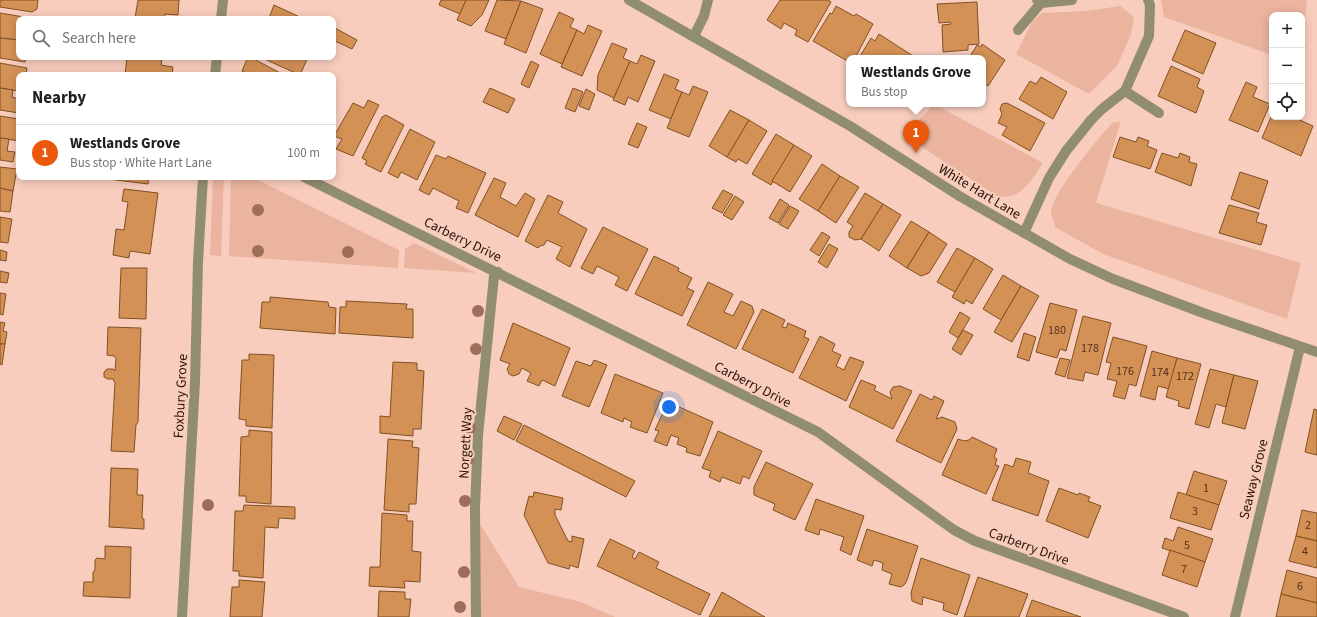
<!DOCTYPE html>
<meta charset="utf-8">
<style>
:root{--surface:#fff;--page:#f2f2f2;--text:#202124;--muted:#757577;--line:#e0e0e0;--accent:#ea580c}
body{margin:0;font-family:"Source Sans 3",sans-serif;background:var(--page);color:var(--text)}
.controls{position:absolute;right:12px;top:12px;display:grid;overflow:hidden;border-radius:8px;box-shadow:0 2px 10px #0003}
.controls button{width:36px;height:36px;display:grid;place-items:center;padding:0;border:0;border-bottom:1px solid var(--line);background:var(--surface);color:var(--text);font:20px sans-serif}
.you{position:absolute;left:669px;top:407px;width:14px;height:14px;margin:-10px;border:3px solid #fff;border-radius:50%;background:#1a73e8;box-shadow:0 0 0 6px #1a73e833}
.badge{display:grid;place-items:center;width:26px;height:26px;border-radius:50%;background:var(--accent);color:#fff;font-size:13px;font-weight:700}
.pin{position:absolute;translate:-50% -33px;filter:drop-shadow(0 1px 2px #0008)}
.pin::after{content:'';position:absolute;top:21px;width:14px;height:12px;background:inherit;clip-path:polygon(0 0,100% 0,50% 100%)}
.popup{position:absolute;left:846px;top:55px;width:140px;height:52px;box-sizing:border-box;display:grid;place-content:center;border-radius:8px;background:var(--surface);filter:drop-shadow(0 1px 3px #0005);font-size:13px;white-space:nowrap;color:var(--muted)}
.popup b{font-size:15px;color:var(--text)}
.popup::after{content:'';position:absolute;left:50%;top:100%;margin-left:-8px;border:8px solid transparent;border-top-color:var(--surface)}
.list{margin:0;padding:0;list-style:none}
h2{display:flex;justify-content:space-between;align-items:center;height:52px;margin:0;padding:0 16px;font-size:17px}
h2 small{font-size:13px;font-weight:400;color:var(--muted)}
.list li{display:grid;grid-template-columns:26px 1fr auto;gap:12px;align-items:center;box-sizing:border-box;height:56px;padding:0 16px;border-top:1px solid var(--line)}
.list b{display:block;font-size:15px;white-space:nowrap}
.list p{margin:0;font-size:13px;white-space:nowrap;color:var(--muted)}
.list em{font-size:13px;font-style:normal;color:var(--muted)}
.icon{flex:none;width:22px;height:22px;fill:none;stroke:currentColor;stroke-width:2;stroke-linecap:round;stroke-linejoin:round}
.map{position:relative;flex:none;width:1317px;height:617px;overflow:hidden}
.search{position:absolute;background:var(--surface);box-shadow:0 2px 10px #0003;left:16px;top:16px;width:320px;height:44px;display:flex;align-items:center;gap:10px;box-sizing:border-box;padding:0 14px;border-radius:8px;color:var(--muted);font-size:15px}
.panel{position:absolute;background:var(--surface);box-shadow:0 2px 10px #0003;left:16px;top:72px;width:320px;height:108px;border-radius:8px}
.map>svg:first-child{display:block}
.green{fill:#eab49f}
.building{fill:#d39156;stroke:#815123}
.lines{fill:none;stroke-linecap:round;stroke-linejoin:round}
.minor{stroke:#908d71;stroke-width:10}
.tertiary{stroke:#908d71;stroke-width:10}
.tree{fill:#9e6e5b}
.labels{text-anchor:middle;stroke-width:4;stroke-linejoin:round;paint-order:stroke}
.number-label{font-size:12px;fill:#54321c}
.street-label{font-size:14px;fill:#2a1208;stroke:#f8cdbd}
</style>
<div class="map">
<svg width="1317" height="617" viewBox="0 0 1317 617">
<rect width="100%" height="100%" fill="#f8cdbd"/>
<g class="green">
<polygon points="1161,0 1307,0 1302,38 1302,15 1272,15 1272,55 1164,17"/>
<polygon points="1120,6 1134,17 1131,34 1117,66 1089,94 1016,54 1032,22 1042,13 1087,11"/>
<path d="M934,104L1043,163C1031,180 1021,201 997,196L905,136Z"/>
<path d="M1121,121L1096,203L1301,263L1287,319L1103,254L1055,227C1054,222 1051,216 1051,212C1053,192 1098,139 1112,123Z"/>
<polygon points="213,177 224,177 221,256 210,255"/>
<polygon points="231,177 252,177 399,250 398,268 229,256"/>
<polygon points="414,243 476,273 404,268 405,249"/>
<polygon points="480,524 519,587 581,602 615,617 479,617"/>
</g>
<g class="building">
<polygon points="0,0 38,0 37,9 32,12 0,7"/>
<polygon points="138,0 179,0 178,15 165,14 164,19 125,19 125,17 135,18"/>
<polygon points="441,0 466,0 460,14 439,5"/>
<polygon points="466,0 489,0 482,15 471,26 457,20"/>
<polygon points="497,0 521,1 506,39 485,31"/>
<polygon points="780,0 828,0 831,2 808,42 795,35 797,30 784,23 781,29 767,20"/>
<polygon points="521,1 543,9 526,53 504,44"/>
<polygon points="977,2 979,44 968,45 968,50 943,52 942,25 951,24 950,22 939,23 937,4"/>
<polygon points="274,5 304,19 270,19 269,18"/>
<polygon points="836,6 854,16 856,14 873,24 855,58 849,58 849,62 813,41 830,13 832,14"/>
<polygon points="559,12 574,19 570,27 577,30 562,64 540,54"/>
<polygon points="0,13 36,19 19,19 19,40 0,38"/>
<polygon points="588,25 602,31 582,76 561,67 577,30 584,34"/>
<polygon points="333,27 357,40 352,49 333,40"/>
<polygon points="1185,30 1216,43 1203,74 1172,60"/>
<polygon points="879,34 913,56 912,58 859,58 871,38 875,41"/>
<polygon points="0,38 19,40 18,48 19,48 19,57 26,57 25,62 0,58"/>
<polygon points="612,43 627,49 623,58 630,61 614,98 597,90 598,75"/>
<polygon points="982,44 1005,60 988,86 983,83 983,58 969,58 977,45 981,47"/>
<polygon points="641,55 655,61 638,102 628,97 625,105 613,100 630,61 637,64"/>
<polygon points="127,57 162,59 161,65 173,67 172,75 125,75"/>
<polygon points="248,57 250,57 284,75 249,75 242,71"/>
<polygon points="260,57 308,57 300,75"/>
<polygon points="531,61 539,65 529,88 521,84"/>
<polygon points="0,63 27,68 26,75 19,75 19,91 0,88"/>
<polygon points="1171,66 1200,79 1197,87 1204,91 1196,113 1158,96"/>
<polygon points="664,74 679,80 675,89 682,92 671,119 649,110"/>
<polygon points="1041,77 1067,92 1053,119 1019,99 1030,81 1036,84"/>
<polygon points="1246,82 1257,87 1253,97 1270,104 1258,132 1229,120"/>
<polygon points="693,86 708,92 689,137 667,128 682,92 689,95"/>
<polygon points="0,88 13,90 12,97 19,99 19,113 0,110"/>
<polygon points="490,88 515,99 508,113 483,102"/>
<polygon points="573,88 583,92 575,112 565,108"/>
<polygon points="586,89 595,94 589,110 579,106"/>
<polygon points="368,100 379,105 353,156 336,149 342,139 334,136 353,103 364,108"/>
<polygon points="1007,103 1045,123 1030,151 1002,135 1007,127 998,123 1002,114 1000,109 1002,104"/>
<polygon points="730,110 749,120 727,157 709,146"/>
<polygon points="386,115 404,125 381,172 365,164 367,161 362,158 382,117"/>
<polygon points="1272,115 1272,117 1293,117 1313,126 1301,156 1262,138"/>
<polygon points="0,116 19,119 19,141 0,138"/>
<polygon points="749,120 767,131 747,164 738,159 736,162 727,157"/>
<polygon points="637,123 647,127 638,148 628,144"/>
<polygon points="410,129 435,142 417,180 401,172 398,178 388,173"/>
<polygon points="776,134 794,145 771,185 752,174"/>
<polygon points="1120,137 1136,142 1138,137 1149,141 1147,146 1157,150 1150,169 1113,157"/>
<polygon points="0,138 9,139 7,151 15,152 13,162 0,160"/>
<polygon points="794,145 812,156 790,192 772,181"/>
<polygon points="1162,153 1178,158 1180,153 1190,157 1189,162 1197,164 1191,186 1155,172"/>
<polygon points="436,155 446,159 448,156 486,173 468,213 456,208 459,201 433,188 429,195 419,190"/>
<polygon points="822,164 840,176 818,211 799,199"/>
<polygon points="0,167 17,169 13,191 0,188"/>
<polygon points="1240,172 1268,181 1259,209 1231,199"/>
<polygon points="840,176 859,187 836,223 818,211"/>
<polygon points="108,177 149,177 148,184 108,179"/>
<polygon points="494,178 506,183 500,197 516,206 525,193 535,199 518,237 475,215"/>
<polygon points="0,188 13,191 10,212 0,211"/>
<polygon points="124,189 158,193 150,254 130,251 129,258 113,255 116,229 124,230 128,202 122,201"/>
<polygon points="723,190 733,195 722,213 712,208"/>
<polygon points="865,193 883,204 861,239 855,240 849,237 849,232 853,226 847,222"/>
<polygon points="548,195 563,202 558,213 587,229 570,267 556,259 562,247 547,240 544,245 540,246 538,248 525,241"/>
<polygon points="735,196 744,202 732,220 723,215"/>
<polygon points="780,199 789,205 778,223 769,218"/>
<polygon points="883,204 901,215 879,251 861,239"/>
<polygon points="1229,205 1259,213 1256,222 1267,225 1261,245 1219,233"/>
<polygon points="790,206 799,211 788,229 779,224"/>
<polygon points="0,217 12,219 8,243 0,242"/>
<polygon points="911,221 929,232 907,268 889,256"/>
<polygon points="603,227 648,249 627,291 615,285 619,277 597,266 593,274 581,268"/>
<polygon points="822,232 830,237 819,256 810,250"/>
<polygon points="929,232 947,244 929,273 921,276 907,268"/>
<polygon points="829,244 838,249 827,268 818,262"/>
<polygon points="957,248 975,258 955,292 937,282"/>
<polygon points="0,250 7,252 6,261 0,260"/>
<polygon points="654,256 679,268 678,271 692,278 687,288 694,291 682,316 635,294"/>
<polygon points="975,258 993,269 972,304 966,300 964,304 952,297"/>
<polygon points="121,268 147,268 146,319 119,318"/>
<polygon points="0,271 9,273 7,283 0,282"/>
<polygon points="1003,275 1021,286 1001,320 983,309"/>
<polygon points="708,282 733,294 724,312 733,316 741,301 752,306 754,312 736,349 687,325"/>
<polygon points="1021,286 1039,296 1012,342 994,332"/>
<polygon points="0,293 6,294 3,315 0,314"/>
<polygon points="270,297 328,302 329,307 336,308 335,334 260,328 262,302 270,302"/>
<polygon points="346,301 407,304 406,309 413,309 413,338 339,333 340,307 346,307"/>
<polygon points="1050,303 1077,310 1066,351 1060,349 1057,358 1036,352"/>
<polygon points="762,309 785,320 782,327 786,328 788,323 806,331 804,337 809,339 793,373 742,349"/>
<polygon points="960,312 970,318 958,338 949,332"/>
<polygon points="1083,316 1111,323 1098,375 1085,372 1083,381 1067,378"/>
<polygon points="0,322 5,323 3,331 7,332 5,344 0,344"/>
<polygon points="513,323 570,348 555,386 542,380 539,386 527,381 531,373 522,368 519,374 513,376 509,374 507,369 510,364 500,360"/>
<polygon points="108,327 141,328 138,422 136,425 134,452 111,451 115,383 113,379 108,379 104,377 104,372 107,369 113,369 115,371 116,358 114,356 107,355"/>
<polygon points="963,330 973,335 961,355 952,349"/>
<polygon points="1024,333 1036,337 1029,361 1017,357"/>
<polygon points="820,336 835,344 832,351 841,355 836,366 844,370 850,357 864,362 846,401 799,378"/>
<polygon points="1113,337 1147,346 1136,386 1129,384 1125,399 1113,396 1117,381 1107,379 1111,363 1106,362"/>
<polygon points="0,344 5,344 2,365 0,364"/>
<polygon points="1152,351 1177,358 1169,389 1158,386 1155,400 1140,396"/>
<polygon points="249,354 274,355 272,428 246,426 246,420 239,419 242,360 249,360"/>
<polygon points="1060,358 1070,360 1065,377 1055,374"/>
<polygon points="1177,358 1201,364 1189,409 1178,406 1179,401 1166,397"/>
<polygon points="594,360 607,365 589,407 562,396 576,361 591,366"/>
<polygon points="393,362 417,363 417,370 424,371 421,429 413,429 413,436 380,433 380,416 390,417"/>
<polygon points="1210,369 1234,375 1226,407 1216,404 1209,428 1195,424"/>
<polygon points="615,374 663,393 647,433 630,427 632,422 624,418 623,422 601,413"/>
<polygon points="1234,375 1258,381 1245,429 1222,423"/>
<polygon points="861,380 876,386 874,390 892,399 890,392 893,387 900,386 912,391 893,429 849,407"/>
<polygon points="920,394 932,400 934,396 944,401 936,419 942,417 955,422 957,429 941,463 896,441"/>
<polygon points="668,402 713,422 700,456 686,452 687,448 677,444 679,438 671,435 667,446 654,441 659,431 655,430"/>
<polygon points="1314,409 1317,410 1317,455 1305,452"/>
<polygon points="504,416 522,424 514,440 497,431"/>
<polygon points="524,425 635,481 626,497 516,441"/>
<polygon points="249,430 272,432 271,504 246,502 246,496 239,496 241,437 249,436"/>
<polygon points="718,431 762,451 749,479 743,476 740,484 722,477 720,482 709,477 711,471 702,468"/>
<polygon points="972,437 997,449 994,457 997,459 995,465 999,466 986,494 942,475 958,439 964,441 969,440"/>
<polygon points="388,439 413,441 412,447 419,448 416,504 409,504 409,512 384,510"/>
<polygon points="1016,458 1031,462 1028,473 1049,481 1038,516 992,500 1005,464 1013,467"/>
<polygon points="766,462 813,484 795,520 773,510 775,504 754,495 754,487"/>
<polygon points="111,468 138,469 137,495 143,495 142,518 144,519 144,529 109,527"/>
<polygon points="1194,471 1227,481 1219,505 1186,495"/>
<polygon points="1059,488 1078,495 1079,493 1090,497 1088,501 1101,506 1088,538 1046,521"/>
<polygon points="534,492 563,498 561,510 555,509 555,515 568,541 572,542 572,536 584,539 578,568 570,565 569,569 548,563 524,515 529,496 533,497"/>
<polygon points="1178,492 1219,505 1211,530 1170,518"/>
<polygon points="816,499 864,516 851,555 840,550 844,537 820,529 819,535 805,530"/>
<polygon points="244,505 295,507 295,519 279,518 278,528 265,527 263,578 239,576 239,571 233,571 235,511 243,511"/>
<polygon points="1302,510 1317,513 1317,541 1296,536"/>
<polygon points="382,513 407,515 407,521 413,521 412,551 421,552 420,582 404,581 405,588 369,586 370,567 380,567"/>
<polygon points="1178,527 1213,539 1205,562 1162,548 1165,538 1173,541"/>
<polygon points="867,529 918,546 907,580 905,584 901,587 889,584 892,574 882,570 883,563 874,560 872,566 857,560"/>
<polygon points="1296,536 1317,541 1317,568 1289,561"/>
<polygon points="610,539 635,551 632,557 635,559 639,552 659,562 656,568 710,594 700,615 597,566"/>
<polygon points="105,546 131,547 130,598 83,596 84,582 93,582 93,572 95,570 95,560 97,558 105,559"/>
<polygon points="1170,550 1205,562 1197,587 1162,575"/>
<polygon points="921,558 970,575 957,615 943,610 944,603 923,597 922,605 912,601 911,593"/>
<polygon points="1287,570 1317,578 1317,603 1281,594"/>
<polygon points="978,577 1028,594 1019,617 964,617"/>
<polygon points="239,580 265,582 262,617 230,617 232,587 239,587"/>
<polygon points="379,591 405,592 405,599 411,599 409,617 378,617"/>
<polygon points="722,592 765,617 709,617"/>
<polygon points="1281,594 1317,603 1317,617 1276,617"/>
<polygon points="1032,600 1081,617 1026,617"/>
</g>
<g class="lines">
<g class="minor">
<polyline points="1041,3 1072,0"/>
<polyline points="221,19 223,0"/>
<polyline points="1018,30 1041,3 1037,0"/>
<polyline points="694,36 704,16 708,0"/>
<polyline points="215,75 217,57"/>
<polyline points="1125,91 1159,113"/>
<polyline points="304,177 818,432 954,530 975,541 1184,617"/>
<polyline points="1024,233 1049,178 1066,151 1091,120 1102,109 1125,91 1149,36 1150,5 1148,0"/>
<polyline points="182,617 195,382 198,262 203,177"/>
<polyline points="476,617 475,508 478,435 494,276 498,272"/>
<polyline points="1235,617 1300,347"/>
</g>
<polyline class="tertiary" points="629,0 850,126 961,197 1070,259 1113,279 1206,314 1317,352"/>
</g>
<g class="tree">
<circle cx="258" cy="210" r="6"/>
<circle cx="258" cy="251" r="6"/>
<circle cx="348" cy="252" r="6"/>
<circle cx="478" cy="311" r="6"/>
<circle cx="476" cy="349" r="6"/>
<circle cx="470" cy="428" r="6"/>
<circle cx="468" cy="459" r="6"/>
<circle cx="465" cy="501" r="6"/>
<circle cx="208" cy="505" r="6"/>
<circle cx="464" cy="572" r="6"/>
<circle cx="460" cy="607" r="6"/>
</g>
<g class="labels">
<g class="number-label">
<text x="1057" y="334">180</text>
<text x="1090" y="352">178</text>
<text x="1125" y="375">176</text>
<text x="1160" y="376">174</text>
<text x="1185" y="380">172</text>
<text x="1206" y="492">1</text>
<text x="1195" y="515">3</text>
<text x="1308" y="529">2</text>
<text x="1187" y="549">5</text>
<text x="1305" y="555">4</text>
<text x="1184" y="573">7</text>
<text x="1300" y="590">6</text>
</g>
<g class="street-label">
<text transform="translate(980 191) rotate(31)" y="5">White Hart Lane</text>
<text transform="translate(463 239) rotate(26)" y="5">Carberry Drive</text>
<text transform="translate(753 384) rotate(27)" y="5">Carberry Drive</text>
<text transform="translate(180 396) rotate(-87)" y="5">Foxbury Grove</text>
<text transform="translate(465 443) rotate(-87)" y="5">Norgett Way</text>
<text transform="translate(1253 479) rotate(-76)" y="5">Seaway Grove</text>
<text transform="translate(1029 546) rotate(20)" y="5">Carberry Drive</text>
</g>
</g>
</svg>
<div class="controls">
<button>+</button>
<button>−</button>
<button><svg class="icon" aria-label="locate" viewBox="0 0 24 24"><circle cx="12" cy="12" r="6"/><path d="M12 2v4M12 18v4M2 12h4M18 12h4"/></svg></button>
</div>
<div class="you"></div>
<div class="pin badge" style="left:916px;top:153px">1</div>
<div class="popup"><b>Westlands Grove</b>Bus stop</div>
<div class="search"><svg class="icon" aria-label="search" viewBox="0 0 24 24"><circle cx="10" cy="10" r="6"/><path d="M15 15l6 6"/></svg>Search here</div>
<section class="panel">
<h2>Nearby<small></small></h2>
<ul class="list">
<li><span class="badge">1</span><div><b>Westlands Grove</b><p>Bus stop · White Hart Lane</p></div><em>100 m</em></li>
</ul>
</section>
</div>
